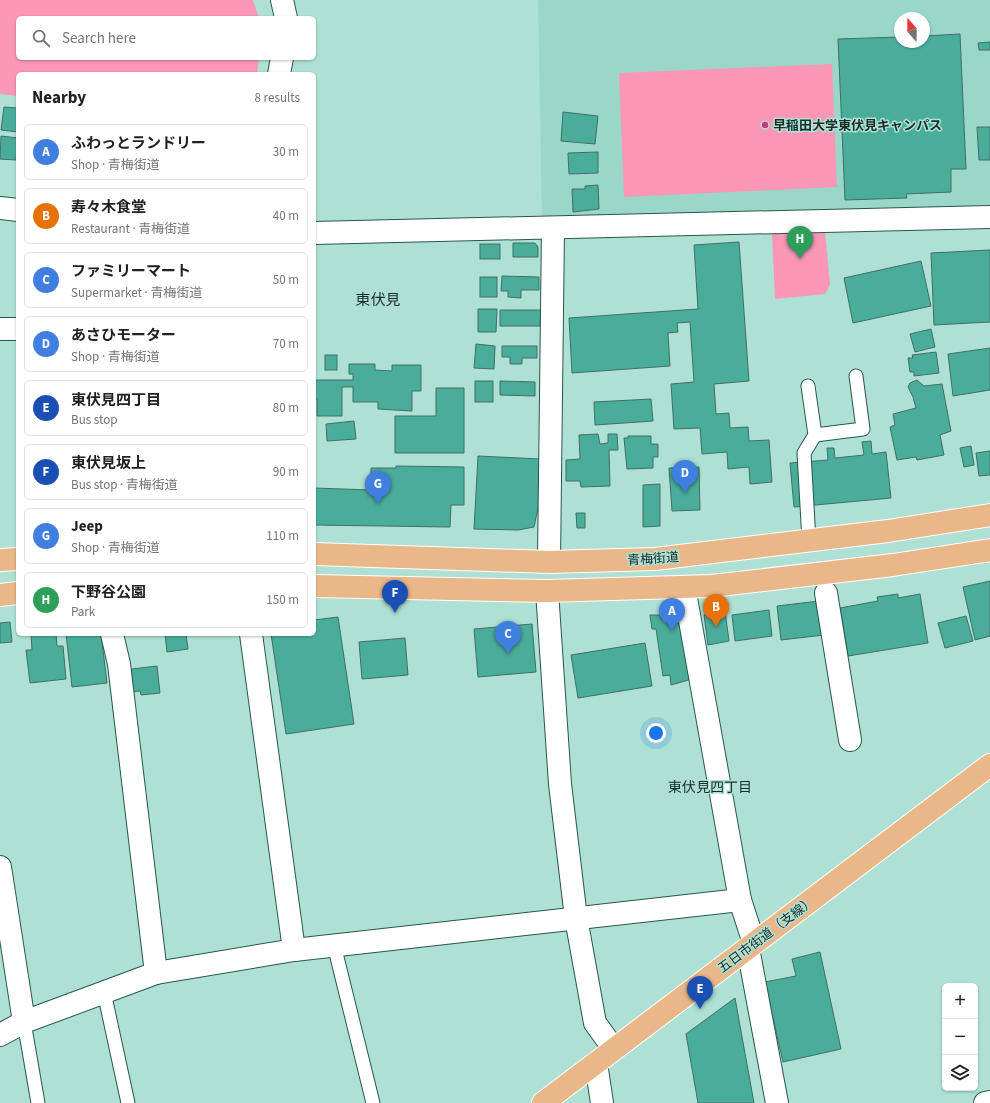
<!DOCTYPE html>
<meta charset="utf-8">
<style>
:root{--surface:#fff;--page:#f2f2f2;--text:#202124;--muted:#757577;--line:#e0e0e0;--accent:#c53c75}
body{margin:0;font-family:"Source Sans 3","Noto Sans JP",sans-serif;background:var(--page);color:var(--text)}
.controls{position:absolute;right:12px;bottom:12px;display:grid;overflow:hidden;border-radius:6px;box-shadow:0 1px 3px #0004}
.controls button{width:36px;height:36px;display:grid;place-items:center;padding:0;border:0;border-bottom:1px solid var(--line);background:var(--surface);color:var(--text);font:20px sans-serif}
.compass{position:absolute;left:894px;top:12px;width:36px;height:36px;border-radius:50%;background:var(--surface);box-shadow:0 1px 3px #0004;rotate:339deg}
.you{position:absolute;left:656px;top:733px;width:14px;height:14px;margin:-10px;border:3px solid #fff;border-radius:50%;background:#1a73e8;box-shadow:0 0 0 6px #1a73e833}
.badge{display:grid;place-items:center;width:26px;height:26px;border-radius:50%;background:var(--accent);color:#fff;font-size:13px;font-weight:700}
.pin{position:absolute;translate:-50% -33px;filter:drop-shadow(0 1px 2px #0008)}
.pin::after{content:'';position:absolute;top:21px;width:14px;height:12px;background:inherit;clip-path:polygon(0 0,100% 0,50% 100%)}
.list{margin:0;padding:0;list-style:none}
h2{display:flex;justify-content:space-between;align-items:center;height:52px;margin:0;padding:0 16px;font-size:17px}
h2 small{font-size:13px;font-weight:400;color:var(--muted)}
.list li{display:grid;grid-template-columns:26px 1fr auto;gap:12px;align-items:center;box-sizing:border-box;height:56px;margin:0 8px 8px;padding:0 8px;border:1px solid var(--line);border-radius:6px}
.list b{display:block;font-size:15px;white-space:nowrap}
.list p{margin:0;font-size:13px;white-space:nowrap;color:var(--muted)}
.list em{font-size:13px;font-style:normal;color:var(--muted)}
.icon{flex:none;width:22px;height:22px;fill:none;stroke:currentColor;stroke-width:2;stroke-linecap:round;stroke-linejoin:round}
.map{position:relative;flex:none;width:990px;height:1103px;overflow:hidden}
.search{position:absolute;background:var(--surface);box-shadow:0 1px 3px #0004;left:16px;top:16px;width:300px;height:44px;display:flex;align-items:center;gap:10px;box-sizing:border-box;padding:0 14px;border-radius:6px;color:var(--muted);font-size:15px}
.panel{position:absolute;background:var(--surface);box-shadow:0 1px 3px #0004;left:16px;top:72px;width:300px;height:564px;border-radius:6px}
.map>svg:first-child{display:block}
.built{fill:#9bd7c9;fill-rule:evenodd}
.green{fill:#fa97b7}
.building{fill:#4aad9a;stroke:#406f66}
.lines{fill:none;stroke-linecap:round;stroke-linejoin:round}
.lane-casing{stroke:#27574d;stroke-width:15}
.street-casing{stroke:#27574d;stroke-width:24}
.primary-casing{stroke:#fff;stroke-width:24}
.lane{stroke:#fff;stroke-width:13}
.street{stroke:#fff;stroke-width:22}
.primary{stroke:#eab789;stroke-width:22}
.poi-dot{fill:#c53c75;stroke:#aee0d4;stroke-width:1.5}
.labels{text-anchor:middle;stroke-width:3;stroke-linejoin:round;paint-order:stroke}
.poi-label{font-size:13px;font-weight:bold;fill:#182c28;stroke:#aee0d4;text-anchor:start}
.street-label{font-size:13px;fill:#182c28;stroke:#aee0d4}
.neighbourhood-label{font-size:14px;fill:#182c28;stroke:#aee0d4}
.quarter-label{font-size:15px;fill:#182c28;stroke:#aee0d4}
</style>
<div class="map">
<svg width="990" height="1103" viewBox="0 0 990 1103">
<rect width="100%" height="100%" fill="#aee0d4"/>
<path class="built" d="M538,0H990V207L542,221ZM900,18H924V42H900Z"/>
<g class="green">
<polygon points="0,0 253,0 259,18 18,18 18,58 259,58 257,74 18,74 18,96 0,94"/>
<polygon points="832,64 837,187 624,197 619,73"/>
<polygon points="825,232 830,285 825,294 775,299 772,234"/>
</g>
<g class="building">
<polygon points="960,34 966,169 951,169 951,192 906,194 907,198 845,200 838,39 900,37 900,42 924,42 924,36"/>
<polygon points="990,42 990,50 979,50 978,43"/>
<polygon points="4,107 18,108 18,132 1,130"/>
<polygon points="563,112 598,116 595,144 561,141"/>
<polygon points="977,127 990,127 990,160 979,160"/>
<polygon points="1,136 18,138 16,160 0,159"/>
<polygon points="598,152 598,173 569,174 568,153"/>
<polygon points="598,185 599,209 573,212 572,189 585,189 585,186"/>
<polygon points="739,242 749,381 714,384 716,414 729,413 730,428 748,427 749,441 769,440 772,482 750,484 749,467 728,469 727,452 702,454 700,428 674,429 671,384 694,382 690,322 677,323 678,332 668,333 670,366 572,373 569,318 698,309 694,245"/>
<polygon points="513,243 535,243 538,247 538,257 513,257"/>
<rect x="480" y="244" width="20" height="15"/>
<polygon points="990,250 990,322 934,325 931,253"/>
<polygon points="921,261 931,306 853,323 844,278"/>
<polygon points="502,276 539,277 539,290 521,290 521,298 508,297 508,291 501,291"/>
<rect x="480" y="277" width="17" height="20"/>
<polygon points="478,309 497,309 496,332 478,332"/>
<polygon points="500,310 541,310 540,326 500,326"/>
<polygon points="931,329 935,347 915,352 910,334"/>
<polygon points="476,344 495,346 494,369 474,368"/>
<polygon points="502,346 537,346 537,358 522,358 522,364 510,364 510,357 502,357"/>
<polygon points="990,348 990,390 953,396 948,354"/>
<polygon points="936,352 939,373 914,376 914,372 910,372 908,358 913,358 912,355"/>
<rect x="325" y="355" width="12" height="15"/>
<polygon points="349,364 375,364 375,370 392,371 392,365 421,365 421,391 412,391 412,411 378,409 378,402 353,402 353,387 342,387 342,416 317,416 317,399 314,399 314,380 353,380 353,374 349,374"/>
<polygon points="917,380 924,386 942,384 951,431 940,435 944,455 917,460 916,457 897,460 890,427 895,425 893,414 916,408 913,397 908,387 910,383"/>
<rect x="475" y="381" width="18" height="21"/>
<polygon points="500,381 535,382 535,396 500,395"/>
<polygon points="436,388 464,388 464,453 395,453 395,416 436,416"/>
<polygon points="651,399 653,421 595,425 594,402"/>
<polygon points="354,421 356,439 327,441 326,424"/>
<polygon points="598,434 600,444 608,443 608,434 617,434 618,450 609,450 610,486 581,487 580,481 566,481 566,460 580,459 579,435"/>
<polygon points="628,436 651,436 651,444 658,444 658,457 653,457 653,468 627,469 624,438 628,438"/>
<polygon points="871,441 872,454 886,452 891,498 794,507 790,463 828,460 827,448 834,448 835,458 864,455 862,442"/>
<polygon points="971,446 974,465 964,467 960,448"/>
<polygon points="990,451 990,475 979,476 976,453"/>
<polygon points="478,456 540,459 538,508 534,527 518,530 474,529"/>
<polygon points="396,466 464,467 464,505 451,505 450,527 314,525 314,488 371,490 371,468 396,468"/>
<polygon points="699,467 700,510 672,511 669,468"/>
<polygon points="660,484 660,526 643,527 643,485"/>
<polygon points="576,513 585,513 585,528 577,528"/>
<polygon points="990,581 990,636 975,640 963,587"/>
<polygon points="898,594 898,598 920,594 928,643 848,656 840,608 878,601 877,597"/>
<polygon points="819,601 824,635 781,640 777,606"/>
<polygon points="769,610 772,636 735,641 732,615"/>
<polygon points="725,611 729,641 708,645 704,615"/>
<polygon points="650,615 660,615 661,619 681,615 692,679 671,685 670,675 663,676 656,629 652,629"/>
<polygon points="966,616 973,641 945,648 938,623"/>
<polygon points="338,617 354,724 286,734 271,634 314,634 314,620"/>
<polygon points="10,622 12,642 0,643 0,623"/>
<polygon points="532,624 536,672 478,677 474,629"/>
<polygon points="31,634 56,634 57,646 63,646 66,679 30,683 26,650 32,650"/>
<polygon points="66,634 101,634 107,683 72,687"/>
<polygon points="165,634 186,634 188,649 167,652"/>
<polygon points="405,638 408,675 362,679 359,642"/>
<polygon points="645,643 652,686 578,698 571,655"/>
<polygon points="157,666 160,693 141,695 140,691 126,692 124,670"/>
<polygon points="820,952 841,1049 783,1062 765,982 796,976 792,959"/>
<polygon points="735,998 754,1103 698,1103 686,1034"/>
</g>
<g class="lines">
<g class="lane-casing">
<g id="lane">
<polyline points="808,386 815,435 804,453 809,541"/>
<polyline points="815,435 863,429 856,376"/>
<polyline points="334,945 373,1103"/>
<polyline points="104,992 128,1103"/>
<polyline points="24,1022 38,1103"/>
</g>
</g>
<g class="street-casing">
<g id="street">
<polyline points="282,0 286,18"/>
<polyline points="279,74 282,58"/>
<polyline points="0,208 18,210"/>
<polyline points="314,233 990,217"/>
<polyline points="0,329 18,329"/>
<polyline points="549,562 553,228"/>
<polyline points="684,587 740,900"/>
<polyline points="547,591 560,784 576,918 595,1023 614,1049"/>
<polyline points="826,593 850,740"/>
<polyline points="112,634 119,664 156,973"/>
<polyline points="251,634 294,950"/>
<polyline points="0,867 24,1022"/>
<polyline points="748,948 777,1103"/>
<polyline points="0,1035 24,1022 156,973 294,950 740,900 754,943"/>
<polyline points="596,1063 602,1103"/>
<polyline points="985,1103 990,1102"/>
</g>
</g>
<g class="primary-casing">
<g id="primary">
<polyline points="314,554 549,562 655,559 888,531 990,515"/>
<polyline points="0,560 18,559"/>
<polyline points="314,586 547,591 712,586 893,565 990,550"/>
<polyline points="0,595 18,593"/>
<polyline points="543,1103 990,765"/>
</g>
</g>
<use href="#lane" class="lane"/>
<use href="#street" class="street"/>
<use href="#primary" class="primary"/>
</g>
<circle class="poi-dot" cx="765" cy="125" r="4"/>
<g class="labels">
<g class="poi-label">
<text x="773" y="130">早稲田大学東伏見キャンパス</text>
</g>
<g class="street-label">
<text transform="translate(653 558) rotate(-4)" y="5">青梅街道</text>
<text transform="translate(766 934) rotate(-37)" y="5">五日市街道（支線）</text>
</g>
<g class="neighbourhood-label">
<text x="710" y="792">東伏見四丁目</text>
</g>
<g class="quarter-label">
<text x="378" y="305">東伏見</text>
</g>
</g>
</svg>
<div class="controls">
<button>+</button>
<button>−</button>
<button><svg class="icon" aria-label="layers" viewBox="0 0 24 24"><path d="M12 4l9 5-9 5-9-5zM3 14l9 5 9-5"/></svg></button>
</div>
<svg class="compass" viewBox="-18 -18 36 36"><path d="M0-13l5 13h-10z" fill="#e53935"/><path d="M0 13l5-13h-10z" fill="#757577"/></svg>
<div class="you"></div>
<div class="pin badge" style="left:672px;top:631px;background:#3f7fe0">A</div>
<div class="pin badge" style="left:716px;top:627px;background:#e8710a">B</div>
<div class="pin badge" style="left:508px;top:654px;background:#3f7fe0">C</div>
<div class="pin badge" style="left:685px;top:493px;background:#3f7fe0">D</div>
<div class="pin badge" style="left:700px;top:1009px;background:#1a4fb4">E</div>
<div class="pin badge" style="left:395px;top:613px;background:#1a4fb4">F</div>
<div class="pin badge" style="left:378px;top:504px;background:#3f7fe0">G</div>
<div class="pin badge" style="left:800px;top:259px;background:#2e9e5b">H</div>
<div class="search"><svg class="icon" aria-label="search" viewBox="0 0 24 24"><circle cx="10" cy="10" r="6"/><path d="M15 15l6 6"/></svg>Search here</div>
<section class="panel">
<h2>Nearby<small>8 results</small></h2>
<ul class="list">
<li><span class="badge" style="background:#3f7fe0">A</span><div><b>ふわっとランドリー</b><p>Shop · 青梅街道</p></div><em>30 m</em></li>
<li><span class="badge" style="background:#e8710a">B</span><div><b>寿々木食堂</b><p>Restaurant · 青梅街道</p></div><em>40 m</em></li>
<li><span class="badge" style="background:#3f7fe0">C</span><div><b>ファミリーマート</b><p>Supermarket · 青梅街道</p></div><em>50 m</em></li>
<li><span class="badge" style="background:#3f7fe0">D</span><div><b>あさひモーター</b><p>Shop · 青梅街道</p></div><em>70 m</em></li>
<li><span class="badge" style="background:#1a4fb4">E</span><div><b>東伏見四丁目</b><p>Bus stop</p></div><em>80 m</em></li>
<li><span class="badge" style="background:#1a4fb4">F</span><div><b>東伏見坂上</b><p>Bus stop · 青梅街道</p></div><em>90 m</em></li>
<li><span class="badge" style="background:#3f7fe0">G</span><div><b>Jeep</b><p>Shop · 青梅街道</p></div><em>110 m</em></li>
<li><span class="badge" style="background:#2e9e5b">H</span><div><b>下野谷公園</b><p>Park</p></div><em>150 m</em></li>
</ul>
</section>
</div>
